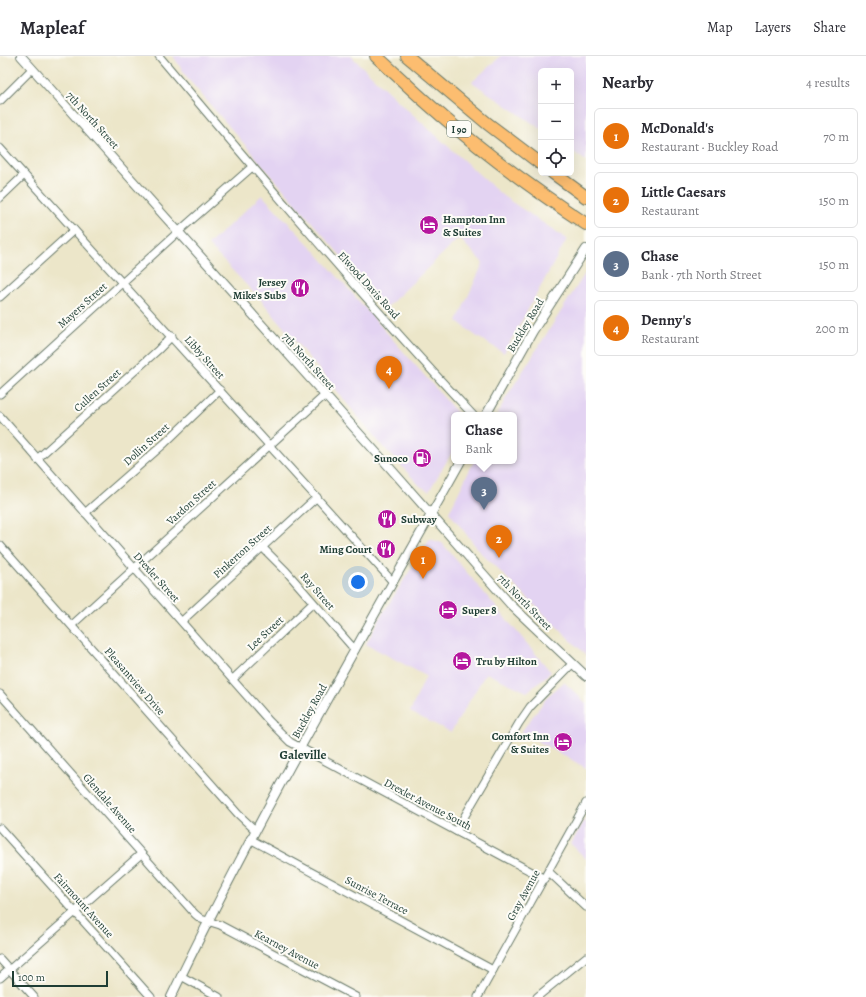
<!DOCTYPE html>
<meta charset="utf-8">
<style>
:root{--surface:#fff;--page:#f7f7f7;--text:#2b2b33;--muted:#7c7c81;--line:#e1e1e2;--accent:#b5179e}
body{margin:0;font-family:Alegreya,serif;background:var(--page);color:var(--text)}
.controls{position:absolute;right:12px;top:12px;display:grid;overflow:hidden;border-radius:6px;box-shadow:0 4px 16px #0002}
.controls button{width:36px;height:36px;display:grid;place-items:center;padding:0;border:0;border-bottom:1px solid var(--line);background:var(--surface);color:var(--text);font:20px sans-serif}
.scale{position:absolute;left:12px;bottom:10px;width:96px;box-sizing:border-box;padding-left:4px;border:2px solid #1f3d34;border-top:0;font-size:11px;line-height:14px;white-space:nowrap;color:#1f3d34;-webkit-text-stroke:3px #fdfcf7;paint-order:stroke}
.you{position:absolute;left:358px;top:526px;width:14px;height:14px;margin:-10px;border:3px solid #fff;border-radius:50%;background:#1a73e8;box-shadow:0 0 0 6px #1a73e833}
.badge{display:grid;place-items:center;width:26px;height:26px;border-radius:50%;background:var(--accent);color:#fff;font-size:13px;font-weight:700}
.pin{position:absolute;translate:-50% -33px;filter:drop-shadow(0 1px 2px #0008)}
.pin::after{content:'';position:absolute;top:21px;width:14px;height:12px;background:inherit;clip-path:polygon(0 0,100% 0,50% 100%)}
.popup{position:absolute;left:451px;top:356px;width:66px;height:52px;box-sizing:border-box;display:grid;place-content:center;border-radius:6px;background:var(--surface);filter:drop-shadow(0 1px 3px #0005);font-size:13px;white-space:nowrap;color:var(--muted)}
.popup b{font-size:15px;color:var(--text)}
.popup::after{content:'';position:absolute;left:50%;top:100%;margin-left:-8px;border:8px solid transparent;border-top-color:var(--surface)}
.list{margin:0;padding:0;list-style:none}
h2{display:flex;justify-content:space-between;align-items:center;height:52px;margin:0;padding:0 16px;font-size:17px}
h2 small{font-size:13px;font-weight:400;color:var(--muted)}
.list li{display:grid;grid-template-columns:26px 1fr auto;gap:12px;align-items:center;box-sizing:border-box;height:56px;margin:0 8px 8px;padding:0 8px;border:1px solid var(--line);border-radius:6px}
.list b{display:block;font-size:15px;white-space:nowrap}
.list p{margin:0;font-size:13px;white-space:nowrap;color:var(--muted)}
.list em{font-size:13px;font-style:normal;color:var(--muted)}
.icon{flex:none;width:22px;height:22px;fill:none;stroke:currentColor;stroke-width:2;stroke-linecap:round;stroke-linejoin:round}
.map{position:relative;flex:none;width:586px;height:941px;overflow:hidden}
header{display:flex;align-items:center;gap:24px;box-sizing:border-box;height:56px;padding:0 20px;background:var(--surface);border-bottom:1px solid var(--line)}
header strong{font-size:19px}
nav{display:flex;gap:22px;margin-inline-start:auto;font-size:14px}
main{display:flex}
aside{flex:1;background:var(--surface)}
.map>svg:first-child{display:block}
.built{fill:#e3d3f2}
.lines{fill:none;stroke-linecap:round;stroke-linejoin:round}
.minor-casing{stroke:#677868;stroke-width:9}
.tertiary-casing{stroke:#677868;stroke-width:10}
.motorway-casing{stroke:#677868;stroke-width:14}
.minor{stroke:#fff;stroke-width:7}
.tertiary{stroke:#fff;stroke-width:8}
.motorway{stroke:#fcbd6f;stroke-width:12}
.labels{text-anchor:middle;stroke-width:4;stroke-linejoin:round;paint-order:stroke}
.shield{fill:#fdfcf7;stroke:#62766e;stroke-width:1}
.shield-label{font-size:10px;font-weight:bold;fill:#1f3d34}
.street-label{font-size:11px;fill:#1f3d34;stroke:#fdfcf7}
.poi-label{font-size:11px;font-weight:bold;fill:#1f3d34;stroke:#fdfcf7;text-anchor:start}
.quarter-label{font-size:13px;font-weight:bold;fill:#1f3d34;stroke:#fdfcf7}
</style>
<header>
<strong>Mapleaf</strong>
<nav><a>Map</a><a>Layers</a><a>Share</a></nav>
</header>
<main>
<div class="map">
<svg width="586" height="941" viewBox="0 0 586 941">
<rect width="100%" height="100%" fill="#fdfcf7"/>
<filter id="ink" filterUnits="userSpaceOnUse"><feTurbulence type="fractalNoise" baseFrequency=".025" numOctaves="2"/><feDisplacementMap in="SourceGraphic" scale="8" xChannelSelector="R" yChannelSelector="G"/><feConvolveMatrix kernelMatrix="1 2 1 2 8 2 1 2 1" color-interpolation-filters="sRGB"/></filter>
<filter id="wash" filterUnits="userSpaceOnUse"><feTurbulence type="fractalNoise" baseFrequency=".012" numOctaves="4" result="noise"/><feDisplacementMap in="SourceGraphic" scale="16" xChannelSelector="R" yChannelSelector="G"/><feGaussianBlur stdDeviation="0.9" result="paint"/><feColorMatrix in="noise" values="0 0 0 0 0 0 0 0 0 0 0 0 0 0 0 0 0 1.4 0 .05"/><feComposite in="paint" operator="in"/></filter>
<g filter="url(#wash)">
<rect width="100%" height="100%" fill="#ece6c9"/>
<g class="built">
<polygon points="173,0 351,0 399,46 503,140 567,183 504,297 476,280 457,265 483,207 459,182 386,252 189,24"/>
<polygon points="501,0 586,0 586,105 571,94 571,15 541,15 541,73 472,26"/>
<polygon points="262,139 315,195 459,359 454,359 454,393 429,435 420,430 379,386 261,244 208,189"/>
<polygon points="586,216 586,599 481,497 449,456 474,405 514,405 514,359 497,359 507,340"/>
<polygon points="430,483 442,487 551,616 527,636 486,617 451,676 410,656 426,620 366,588 383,557"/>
<polygon points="564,626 586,647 586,712 521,676 548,640"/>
<polygon points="586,762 586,803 571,788"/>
</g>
</g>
<g filter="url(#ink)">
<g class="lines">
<g class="minor-casing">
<g id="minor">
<path d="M159,0C261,121 364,243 473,359"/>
<polyline points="0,45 32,13"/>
<polyline points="0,92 393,526"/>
<polyline points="0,142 24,119"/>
<polyline points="0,241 74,174"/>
<polyline points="0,338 178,176 252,111"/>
<polyline points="0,360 269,665 290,686 545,823"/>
<polyline points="37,403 158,294 172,280"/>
<polyline points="85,457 165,387 220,334"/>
<polyline points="0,489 238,758 255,774"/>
<polyline points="262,491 286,515 355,594"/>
<polyline points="182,565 317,441"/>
<polyline points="72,569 325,339"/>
<polyline points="233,623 313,547"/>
<polyline points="0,638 195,858 201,863 220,869 356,941"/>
<polyline points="0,772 151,941"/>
<polyline points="456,775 519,667 530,651 572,608"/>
<polyline points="250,783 493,914"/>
<polyline points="549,816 586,851"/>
<polyline points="0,903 34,941"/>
<polyline points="181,920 219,941"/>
<polyline points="0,922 141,798"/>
<polyline points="478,941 586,747"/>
<polyline points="537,941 586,901"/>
</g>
</g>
<g class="tertiary-casing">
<g id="tertiary">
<polyline points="21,0 383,404 510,548 586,620"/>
<polyline points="486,359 533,275 586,193"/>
<path d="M171,941C259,758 362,582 461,405"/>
</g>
</g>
<g class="motorway-casing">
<g id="motorway">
<path d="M376,0C398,20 419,41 442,60C487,99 536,135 586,168"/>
<polyline points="407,0 488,68 541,108"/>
<polyline points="553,117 586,141"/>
</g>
</g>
<use href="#minor" class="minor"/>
<use href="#tertiary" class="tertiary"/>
<use href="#motorway" class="motorway"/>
</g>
</g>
<defs>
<g id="hotel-disc" transform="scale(1)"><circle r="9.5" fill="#b5179e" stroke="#fdfcf7"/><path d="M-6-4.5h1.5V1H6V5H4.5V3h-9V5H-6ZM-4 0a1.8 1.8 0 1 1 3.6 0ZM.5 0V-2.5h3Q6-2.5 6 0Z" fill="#fff"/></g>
<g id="restaurant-disc" transform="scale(1)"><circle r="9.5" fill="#b5179e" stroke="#fdfcf7"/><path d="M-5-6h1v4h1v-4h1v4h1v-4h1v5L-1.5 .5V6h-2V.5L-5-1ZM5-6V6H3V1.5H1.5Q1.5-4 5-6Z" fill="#fff"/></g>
<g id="fuel-disc" transform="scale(1)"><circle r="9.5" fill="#b5179e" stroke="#fdfcf7"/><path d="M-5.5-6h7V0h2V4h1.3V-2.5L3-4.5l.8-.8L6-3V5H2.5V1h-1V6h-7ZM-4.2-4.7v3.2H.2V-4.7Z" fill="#fff"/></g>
</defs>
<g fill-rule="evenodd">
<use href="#hotel-disc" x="429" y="169"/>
<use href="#restaurant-disc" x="300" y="232"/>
<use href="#fuel-disc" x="422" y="402"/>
<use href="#restaurant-disc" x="387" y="463"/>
<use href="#restaurant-disc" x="386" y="493"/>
<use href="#hotel-disc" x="448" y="554"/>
<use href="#hotel-disc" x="462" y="605"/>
<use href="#hotel-disc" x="563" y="686"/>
</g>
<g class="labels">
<rect class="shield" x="447" y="65" width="24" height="16" rx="3"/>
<g class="shield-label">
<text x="459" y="77">I 90</text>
</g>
<g class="street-label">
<text transform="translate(93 64) rotate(48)" y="4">7th North Street</text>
<text transform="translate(369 229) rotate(48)" y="4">Elwood Davis Road</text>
<text transform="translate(82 249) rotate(-42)" y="4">Mayers Street</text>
<text transform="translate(525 269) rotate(-59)" y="4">Buckley Road</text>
<text transform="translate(205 301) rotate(48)" y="4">Libby Street</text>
<text transform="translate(309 305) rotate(48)" y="4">7th North Street</text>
<text transform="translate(97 334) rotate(-42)" y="4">Cullen Street</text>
<text transform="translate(146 388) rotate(-42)" y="4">Dollin Street</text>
<text transform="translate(191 446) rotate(-42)" y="4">Vardon Street</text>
<text transform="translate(242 495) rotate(-42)" y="4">Pinkerton Street</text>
<text transform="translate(157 521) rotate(48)" y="4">Drexler Street</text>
<text transform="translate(318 535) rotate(49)" y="4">Ray Street</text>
<text transform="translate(525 546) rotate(46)" y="4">7th North Street</text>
<text transform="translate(265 577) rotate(-43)" y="4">Lee Street</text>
<text transform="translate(135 625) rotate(49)" y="4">Pleasantview Drive</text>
<text transform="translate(309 655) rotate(-61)" y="4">Buckley Road</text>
<text transform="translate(110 747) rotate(49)" y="4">Glendale Avenue</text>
<text transform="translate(428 748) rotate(28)" y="4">Drexler Avenue South</text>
<text transform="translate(377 839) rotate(28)" y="4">Sunrise Terrace</text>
<text transform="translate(523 839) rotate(-61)" y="4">Gray Avenue</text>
<text transform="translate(84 849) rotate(48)" y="4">Fairmount Avenue</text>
<text transform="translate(287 893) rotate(28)" y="4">Kearney Avenue</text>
</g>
<g class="poi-label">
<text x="443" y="167">Hampton Inn<tspan x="443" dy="13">&amp; Suites</tspan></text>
<text x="286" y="230" text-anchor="end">Jersey<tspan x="286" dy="13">Mike's Subs</tspan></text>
<text x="408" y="406" text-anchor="end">Sunoco</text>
<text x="401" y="467">Subway</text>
<text x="372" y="497" text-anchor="end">Ming Court</text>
<text x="462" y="558">Super 8</text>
<text x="476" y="609">Tru by Hilton</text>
<text x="549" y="684" text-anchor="end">Comfort Inn<tspan x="549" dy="13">&amp; Suites</tspan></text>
</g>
<g class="quarter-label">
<text x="303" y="703">Galeville</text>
</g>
</g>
</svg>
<div class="controls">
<button>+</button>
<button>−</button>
<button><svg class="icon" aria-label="locate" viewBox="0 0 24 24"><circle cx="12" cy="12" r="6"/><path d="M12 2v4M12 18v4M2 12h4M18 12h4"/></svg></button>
</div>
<div class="scale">100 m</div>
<div class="you"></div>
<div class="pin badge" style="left:423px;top:523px;background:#e8710a">1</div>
<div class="pin badge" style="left:499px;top:502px;background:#e8710a">2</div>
<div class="pin badge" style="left:484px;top:454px;background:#5c6f8a">3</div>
<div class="popup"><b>Chase</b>Bank</div>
<div class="pin badge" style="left:389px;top:333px;background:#e8710a">4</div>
</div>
<aside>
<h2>Nearby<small>4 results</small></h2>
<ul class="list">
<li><span class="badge" style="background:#e8710a">1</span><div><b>McDonald's</b><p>Restaurant · Buckley Road</p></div><em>70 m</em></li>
<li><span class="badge" style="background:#e8710a">2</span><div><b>Little Caesars</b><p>Restaurant</p></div><em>150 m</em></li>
<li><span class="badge" style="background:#5c6f8a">3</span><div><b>Chase</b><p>Bank · 7th North Street</p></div><em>150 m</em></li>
<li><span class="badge" style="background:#e8710a">4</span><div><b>Denny's</b><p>Restaurant</p></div><em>200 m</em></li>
</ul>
</aside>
</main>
